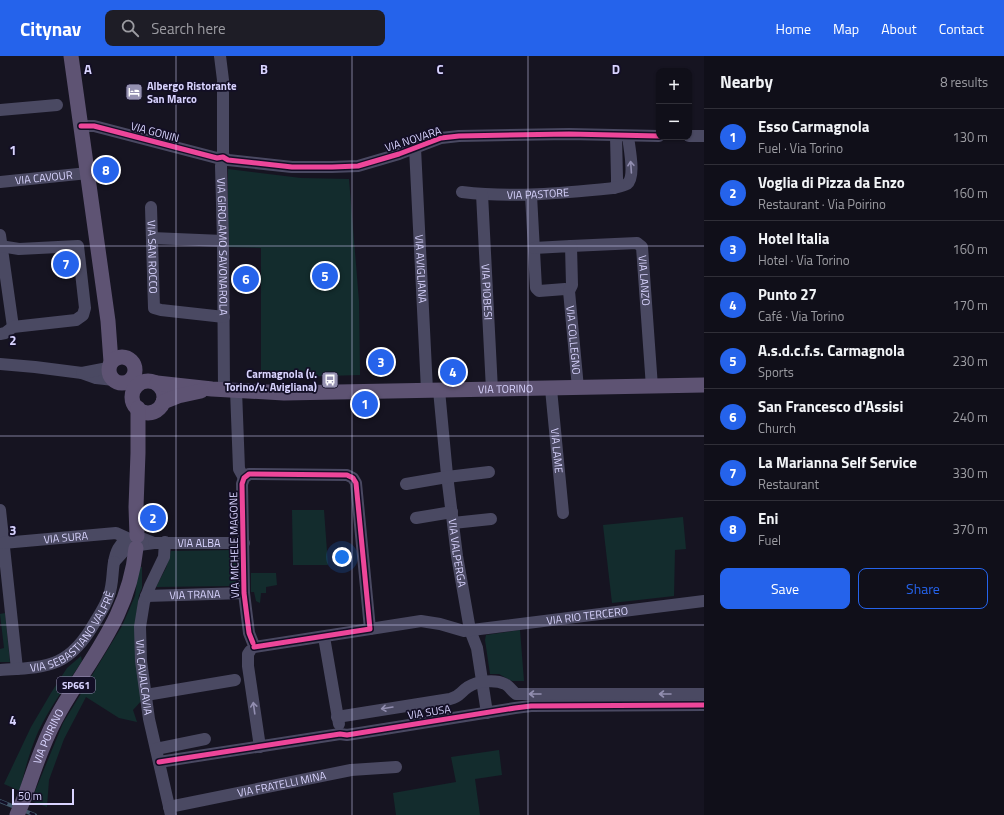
<!DOCTYPE html>
<meta charset="utf-8">
<style>
:root{--surface:#100f19;--page:#1e1d26;--text:#f1f3f6;--muted:#9c9ca2;--line:#302f38;--accent:#2563eb}
body{margin:0;font-family:"Titillium Web",sans-serif;background:var(--page);color:var(--text)}
.controls{position:absolute;right:12px;top:12px;display:grid;overflow:hidden;border-radius:8px;box-shadow:0 1px 3px #0004}
.controls button{width:36px;height:36px;display:grid;place-items:center;padding:0;border:0;border-bottom:1px solid var(--line);background:var(--surface);color:var(--text);font:20px sans-serif}
.scale{position:absolute;left:12px;bottom:10px;width:62px;box-sizing:border-box;padding-left:4px;border:2px solid #d9d4ff;border-top:0;font-size:11px;line-height:14px;white-space:nowrap;color:#d9d4ff;-webkit-text-stroke:3px #130f26;paint-order:stroke}
.you{position:absolute;left:342px;top:501px;width:14px;height:14px;margin:-10px;border:3px solid #fff;border-radius:50%;background:#1a73e8;box-shadow:0 0 0 6px #1a73e833}
.badge{display:grid;place-items:center;width:26px;height:26px;border-radius:50%;background:var(--accent);color:#fff;font-size:13px;font-weight:700}
.pin{position:absolute;translate:-50% -50%;border:2px solid #fff;box-shadow:0 1px 4px #0006}
.list{margin:0;padding:0;list-style:none}
h2{display:flex;justify-content:space-between;align-items:center;height:52px;margin:0;padding:0 16px;font-size:17px}
h2 small{font-size:13px;font-weight:400;color:var(--muted)}
.list li{display:grid;grid-template-columns:26px 1fr auto;gap:12px;align-items:center;box-sizing:border-box;height:56px;padding:0 16px;border-top:1px solid var(--line)}
.list b{display:block;font-size:15px;white-space:nowrap}
.list p{margin:0;font-size:13px;white-space:nowrap;color:var(--muted)}
.list em{font-size:13px;font-style:normal;color:var(--muted)}
.actions{display:flex;gap:8px;padding:12px 16px}
.actions a{flex:1;padding:9px 0;border:1px solid var(--accent);border-radius:8px;text-align:center;font-size:14px;color:var(--accent)}
.actions .main{background:var(--accent);color:#fff}
.icon{flex:none;width:22px;height:22px;fill:none;stroke:currentColor;stroke-width:2;stroke-linecap:round;stroke-linejoin:round}
.map{position:relative;flex:none;width:704px;height:759px;overflow:hidden}
header{display:flex;align-items:center;gap:24px;box-sizing:border-box;height:56px;padding:0 20px;background:var(--accent);color:#fff}
header strong{font-size:19px}
nav{display:flex;gap:22px;margin-inline-start:auto;font-size:14px}
.search{width:280px;height:36px;background:var(--page);display:flex;align-items:center;gap:10px;box-sizing:border-box;padding:0 14px;border-radius:8px;color:var(--muted);font-size:15px}
main{display:flex}
aside{flex:1;background:var(--surface)}
.map>svg:first-child{display:block}
.green{fill:#132c2d}
.lines{fill:none;stroke-linecap:round;stroke-linejoin:round}
.minor{stroke:#4a4962;stroke-width:12}
.major{stroke:#5e5373;stroke-width:15}
.rail-casing{stroke:#43596b;stroke-width:4}
.rail{stroke:#130f26;stroke-width:2.5;stroke-dasharray:8;stroke-linecap:butt}
.major-bridge{stroke:#5e5373;stroke-width:15}
.cycleway-casing{stroke:#130f26;stroke-width:8}
.cycleway{stroke:#ed469a;stroke-width:5}
.oneway{stroke:#928eb0}
.grid{fill:none;stroke:#d9d4ff;stroke-width:1;stroke-opacity:0.55}
.labels{text-anchor:middle;stroke-width:3.5;stroke-linejoin:round;paint-order:stroke}
.shield{fill:#130f26;stroke:#9e99be;stroke-width:1}
.shield-label{font-size:10px;font-weight:bold;fill:#d9d4ff}
.poi-label{font-size:11px;font-weight:bold;fill:#d9d4ff;stroke:#130f26;text-anchor:start}
.street-label{font-size:11px;fill:#d9d4ff;stroke:#130f26}
.grid-label{font-size:13px;text-anchor:middle;font-weight:bold;fill:#d9d4ff;stroke:#130f26;stroke-width:3.5;stroke-linejoin:round;paint-order:stroke}
</style>
<header>
<strong>Citynav</strong>
<div class="search"><svg class="icon" aria-label="search" viewBox="0 0 24 24"><circle cx="10" cy="10" r="6"/><path d="M15 15l6 6"/></svg>Search here</div>
<nav><a>Home</a><a>Map</a><a>About</a><a>Contact</a></nav>
</header>
<main>
<div class="map">
<svg width="704" height="759" viewBox="0 0 704 759">
<rect width="100%" height="100%" fill="#161421"/>
<g class="green">
<polygon points="228,113 301,122 349,123 359,245 360,319 294,321 261,316 261,192 228,191"/>
<polygon points="292,454 324,454 328,509 293,509"/>
<polygon points="683,461 686,493 675,494 674,540 612,547 603,469"/>
<polygon points="233,494 236,496 237,499 236,526 235,530 156,531 166,512 171,495"/>
<polygon points="139,511 142,511 142,532 139,539 136,562 142,644 133,654 137,666 119,662 86,641 64,683 49,724 47,751 31,745 63,667 122,570 135,540"/>
<polygon points="251,517 276,517 277,529 266,531 266,537 261,537 260,547 256,545 254,536 251,536"/>
<polygon points="5,557 10,606 0,606 0,593 4,592 0,558"/>
<polygon points="520,574 524,625 512,625 499,618 490,618 485,584 486,579"/>
<path d="M81,600L82,605C67,628 50,651 38,676C30,695 24,715 20,735L4,728L31,671L51,637L67,612Z"/>
<polygon points="499,694 502,719 475,723 480,759 490,759 396,759 393,737 456,726 451,701"/>
</g>
<g class="lines">
<g class="minor">
<path id="s1" d="M220,0L223,24V101L221,110L223,185L224,333"/>
<polyline points="0,54 57,49"/>
<polyline points="81,70 94,70 217,102 223,101 228,104 292,111 332,111 358,110 399,98 441,82 459,80 569,78 659,80"/>
<polyline points="689,80 704,80"/>
<path id="s2" d="M415,92L427,334"/>
<path id="s3" d="M0,126L88,117"/>
<polyline points="614,132 617,128 617,122 616,80"/>
<path id="s4" d="M462,136C513,142 563,137 614,132C618,131 623,130 627,128C636,121 629,91 628,80"/>
<path id="s5" d="M482,138L492,334"/>
<polyline points="531,139 536,232 539,235 565,233 569,235"/>
<path id="s6" d="M151,151L154,252L161,254L224,261"/>
<polyline points="0,179 13,271"/>
<polyline points="152,182 223,185"/>
<polyline points="0,190 19,193 78,190 85,252 83,259 76,264 13,271 5,277 0,278"/>
<path id="s7" d="M571,190L637,187L642,191L652,331"/>
<path id="s8" d="M534,192L571,190L572,229L569,235L578,332"/>
<polyline points="0,308 35,311 82,317 96,322 114,324"/>
<polyline points="82,317 108,312"/>
<path id="s9" d="M551,333L563,457"/>
<polyline points="236,334 239,413 244,422"/>
<path id="s10" d="M439,334L447,419L457,500L470,574L477,592L487,657"/>
<polyline points="406,428 447,421 489,416"/>
<polyline points="0,454 17,613"/>
<polyline points="416,462 452,456"/>
<polyline points="453,467 491,463"/>
<polyline points="139,481 154,487 139,489"/>
<path id="s11" d="M165,486L164,501L150,530L144,546L140,571L141,605L149,663L171,759"/>
<path id="s12" d="M3,487L116,477L127,482C119,489 116,495 114,506L124,495L129,491"/>
<path id="s13" d="M154,487H244"/>
<path id="s14" d="M146,540L244,537"/>
<path id="s15" d="M370,573L421,565L440,568L464,575L704,545"/>
<polyline points="324,581 339,668"/>
<polyline points="253,587 249,577 244,537 242,428 244,422 249,418 254,418 347,419 353,422 356,427 370,573 254,591"/>
<polyline points="250,595 248,598 248,610 260,691"/>
<path id="s16" d="M0,614C48,611 69,612 95,566C100,558 106,549 109,539C113,528 112,517 114,506"/>
<polyline points="146,639 235,624"/>
<path d="M337,661L450,643C461,640 459,637 468,631C477,625 495,623 505,628C509,630 512,635 516,638H704"/>
<polyline points="156,693 205,683"/>
<polyline points="159,706 340,678 347,679 515,652 531,650 704,649"/>
<path id="s17" d="M169,751L351,714L396,711"/>
</g>
<g class="major">
<polyline points="71,0 108,265 111,306"/>
<circle cx="122" cy="314" r="13"/>
<circle cx="148" cy="341" r="16"/>
<path id="s18" d="M157,327L212,333L284,337L704,329"/>
<polyline points="163,346 178,340 201,335"/>
<polyline points="137,480 136,451 138,397 138,352"/>
<path id="s19" d="M25,740C35,711 45,681 60,655C92,599 129,560 136,492"/>
</g>
<g class="rail-casing">
<polyline id="rail" points="0,745 35,759"/>
</g>
<use href="#rail" class="rail"/>
<polyline class="major-bridge" points="17,759 25,740"/>
<g class="cycleway-casing">
<g id="cycleway">
<polyline points="81,70 94,70 217,102 223,101 228,104 292,111 332,111 358,110 399,98 441,82 459,80 569,78 659,80"/>
<polyline points="253,587 249,577 244,537 242,428 244,422 249,418 254,418 347,419 353,422 356,427 370,573 254,591"/>
<polyline points="159,706 340,678 347,679 515,652 531,650 704,649"/>
</g>
</g>
<use href="#cycleway" class="cycleway"/>
</g>
<defs><path id="oneway-shaft" d="M-6 0H5M1.5-3L5.5 0L1.5 3" fill="none" stroke-width="1.6" stroke-linecap="round" stroke-linejoin="round"/></defs>
<g class="oneway">
<use href="#oneway-shaft" transform="translate(631 111) rotate(-94)"/>
<use href="#oneway-shaft" transform="translate(535 638) rotate(-180)"/>
<use href="#oneway-shaft" transform="translate(665 638) rotate(-180)"/>
<use href="#oneway-shaft" transform="translate(254 652) rotate(-98)"/>
<use href="#oneway-shaft" transform="translate(387 652) rotate(171)"/>
</g>
<path class="grid" d="M176,0V759M352,0V759M528,0V759M0,190H704M0,380H704M0,569H704"/>
<defs>
<g id="hotel-square" transform="scale(0.9)"><rect x="-9" y="-9" width="18" height="18" rx="4" fill="#9591b1" stroke="#130f26"/><path d="M-6-4.5h1.5V1H6V5H4.5V3h-9V5H-6ZM-4 0a1.8 1.8 0 1 1 3.6 0ZM.5 0V-2.5h3Q6-2.5 6 0Z" fill="#fff"/></g>
<g id="bus-square" transform="scale(0.9)"><rect x="-9" y="-9" width="18" height="18" rx="4" fill="#9591b1" stroke="#130f26"/><path d="M-5-6H5V4H4V6H2V4H-2V6H-4V4H-5ZM-3.5-4V0h7V-4ZM-3.5 1.2v1.5H-2V1.2ZM2 1.2v1.5H3.5V1.2Z" fill="#fff"/></g>
</defs>
<g fill-rule="evenodd">
<use href="#hotel-square" x="134" y="36"/>
<use href="#bus-square" x="330" y="324"/>
</g>
<g class="labels">
<rect class="shield" x="57" y="621" width="38" height="16" rx="3"/>
<g class="shield-label">
<text x="76" y="633">SP661</text>
</g>
<g class="poi-label">
<text x="147" y="34">Albergo Ristorante<tspan x="147" dy="13">San Marco</tspan></text>
<text x="317" y="322" text-anchor="end">Carmagnola (v.<tspan x="317" dy="13">Torino/v. Avigliana)</tspan></text>
</g>
<g class="street-label">
<text transform="translate(155 76) rotate(15)" y="4">VIA GONIN</text>
<text transform="translate(413 83) rotate(-18)" y="4">VIA NOVARA</text>
<text dy="4" stroke="none"><textPath href="#s3" startOffset="44">VIA CAVOUR</textPath></text>
<text dy="4" stroke="none"><textPath href="#s4" startOffset="76">VIA PASTORE</textPath></text>
<text dy="4" stroke="none"><textPath href="#s1" startOffset="191">VIA GIROLAMO SAVONAROLA</textPath></text>
<text dy="4" stroke="none"><textPath href="#s6" startOffset="50">VIA SAN ROCCO</textPath></text>
<text dy="4" stroke="none"><textPath href="#s2" startOffset="121">VIA AVIGLIANA</textPath></text>
<text dy="4" stroke="none"><textPath href="#s7" startOffset="106">VIA LANZO</textPath></text>
<text dy="4" stroke="none"><textPath href="#s5" startOffset="98">VIA PIOBESI</textPath></text>
<text dy="4" stroke="none"><textPath href="#s8" startOffset="132">VIA COLLEGNO</textPath></text>
<text dy="4" stroke="none"><textPath href="#s18" startOffset="349">VIA TORINO</textPath></text>
<text dy="4" stroke="none"><textPath href="#s9" startOffset="62">VIA LAME</textPath></text>
<text dy="4" stroke="none"><textPath href="#s12" startOffset="63">VIA SURA</textPath></text>
<text dy="4" stroke="none"><textPath href="#s13" startOffset="45">VIA ALBA</textPath></text>
<text transform="translate(234 489) rotate(-91)" y="4">VIA MICHELE MAGONE</text>
<text dy="4" stroke="none"><textPath href="#s10" startOffset="164">VIA VALPERGA</textPath></text>
<text dy="4" stroke="none"><textPath href="#s14" startOffset="49">VIA TRANA</textPath></text>
<text dy="4" stroke="none"><textPath href="#s15" startOffset="220">VIA RIO TERCERO</textPath></text>
<text dy="4" stroke="none"><textPath href="#s16" startOffset="89">VIA SEBASTIANO VALFRÈ</textPath></text>
<text dy="4" stroke="none"><textPath href="#s11" startOffset="140">VIA CAVALCAVIA</textPath></text>
<text transform="translate(429 656) rotate(-9)" y="4">VIA SUSA</text>
<text dy="4" stroke="none"><textPath href="#s19" startOffset="64">VIA POIRINO</textPath></text>
<text dy="4" stroke="none"><textPath href="#s17" startOffset="115">VIA FRATELLI MINA</textPath></text>
</g>
</g>
<g class="grid-label">
<text x="88" y="18">A</text>
<text x="264" y="18">B</text>
<text x="440" y="18">C</text>
<text x="616" y="18">D</text>
<text x="13" y="99">1</text>
<text x="13" y="289">2</text>
<text x="13" y="479">3</text>
<text x="13" y="669">4</text>
</g>
</svg>
<div class="controls">
<button>+</button>
<button>−</button>
</div>
<div class="scale">50 m</div>
<div class="you"></div>
<div class="pin badge" style="left:365px;top:348px">1</div>
<div class="pin badge" style="left:153px;top:462px">2</div>
<div class="pin badge" style="left:381px;top:306px">3</div>
<div class="pin badge" style="left:453px;top:316px">4</div>
<div class="pin badge" style="left:325px;top:220px">5</div>
<div class="pin badge" style="left:246px;top:223px">6</div>
<div class="pin badge" style="left:66px;top:208px">7</div>
<div class="pin badge" style="left:106px;top:114px">8</div>
</div>
<aside>
<h2>Nearby<small>8 results</small></h2>
<ul class="list">
<li><span class="badge">1</span><div><b>Esso Carmagnola</b><p>Fuel · Via Torino</p></div><em>130 m</em></li>
<li><span class="badge">2</span><div><b>Voglia di Pizza da Enzo</b><p>Restaurant · Via Poirino</p></div><em>160 m</em></li>
<li><span class="badge">3</span><div><b>Hotel Italia</b><p>Hotel · Via Torino</p></div><em>160 m</em></li>
<li><span class="badge">4</span><div><b>Punto 27</b><p>Café · Via Torino</p></div><em>170 m</em></li>
<li><span class="badge">5</span><div><b>A.s.d.c.f.s. Carmagnola</b><p>Sports</p></div><em>230 m</em></li>
<li><span class="badge">6</span><div><b>San Francesco d'Assisi</b><p>Church</p></div><em>240 m</em></li>
<li><span class="badge">7</span><div><b>La Marianna Self Service</b><p>Restaurant</p></div><em>330 m</em></li>
<li><span class="badge">8</span><div><b>Eni</b><p>Fuel</p></div><em>370 m</em></li>
</ul>
<div class="actions"><a class="main">Save</a><a>Share</a></div>
</aside>
</main>
